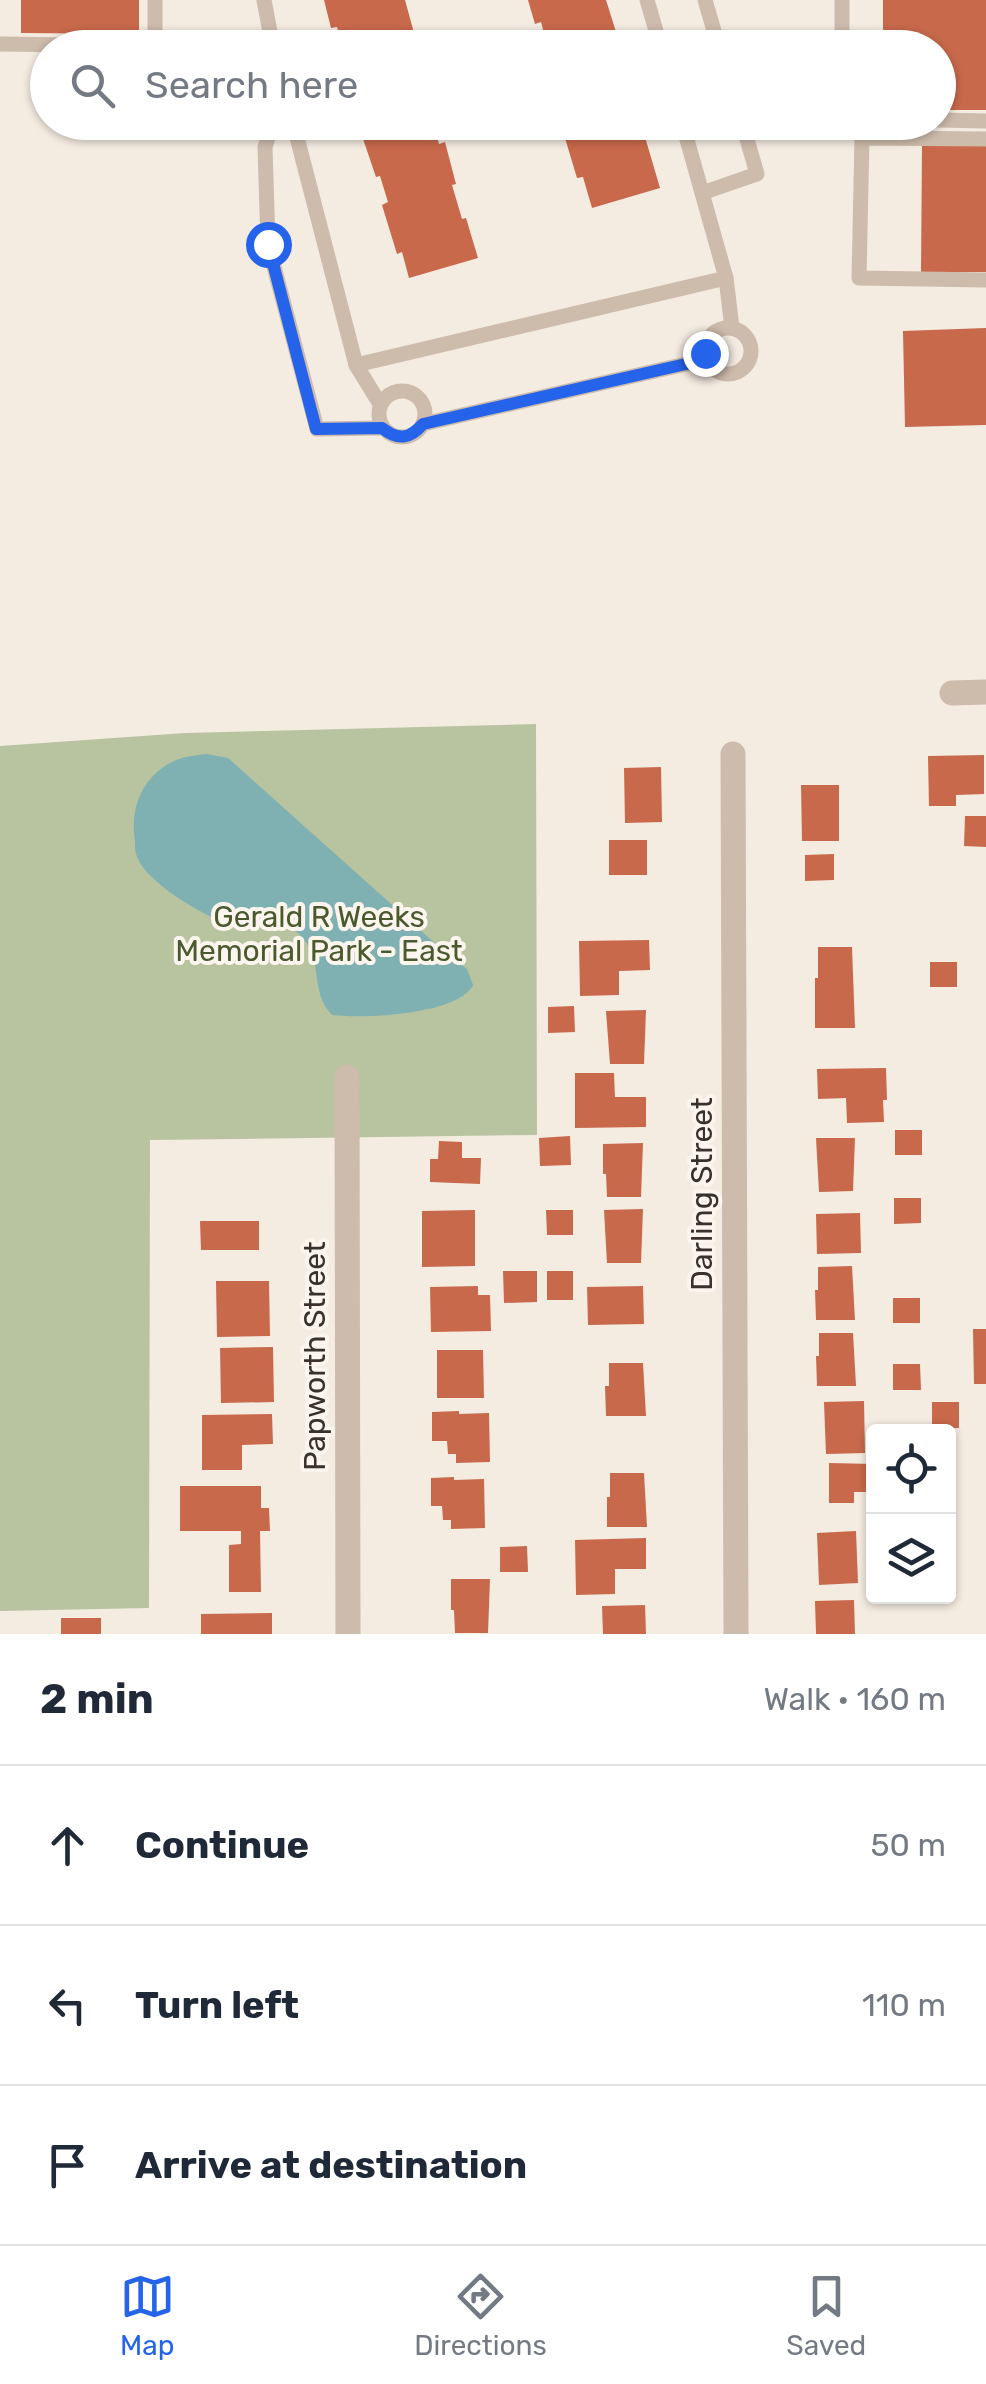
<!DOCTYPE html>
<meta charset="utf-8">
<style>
:root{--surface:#fff;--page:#f2f2f3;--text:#1f2937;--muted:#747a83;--line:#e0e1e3;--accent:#2563eb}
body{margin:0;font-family:Rubik,sans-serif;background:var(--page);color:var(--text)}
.controls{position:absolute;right:30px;bottom:30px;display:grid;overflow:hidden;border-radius:10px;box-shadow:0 2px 8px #0004}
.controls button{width:90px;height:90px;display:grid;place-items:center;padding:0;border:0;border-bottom:2px solid var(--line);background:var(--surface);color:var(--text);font:50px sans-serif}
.stop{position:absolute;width:30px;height:30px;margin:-22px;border:8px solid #2563eb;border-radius:50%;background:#fff}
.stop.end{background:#2563eb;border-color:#fff;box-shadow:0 2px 10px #0008}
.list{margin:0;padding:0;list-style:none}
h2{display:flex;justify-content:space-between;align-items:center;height:130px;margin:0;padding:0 40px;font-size:42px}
h2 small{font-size:32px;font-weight:400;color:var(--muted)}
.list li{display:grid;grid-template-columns:65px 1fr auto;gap:30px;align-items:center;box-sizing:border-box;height:160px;padding:0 40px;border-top:2px solid var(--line)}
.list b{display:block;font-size:38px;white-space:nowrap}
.list em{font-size:32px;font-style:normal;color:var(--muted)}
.icon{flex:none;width:55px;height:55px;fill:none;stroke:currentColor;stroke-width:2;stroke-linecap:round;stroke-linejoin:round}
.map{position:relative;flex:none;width:986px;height:1634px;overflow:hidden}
.search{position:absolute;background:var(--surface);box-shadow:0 2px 8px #0004;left:30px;right:30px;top:30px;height:110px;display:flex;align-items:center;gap:25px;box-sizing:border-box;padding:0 35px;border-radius:55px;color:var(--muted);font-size:38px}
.sheet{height:610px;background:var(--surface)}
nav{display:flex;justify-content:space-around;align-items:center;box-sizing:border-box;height:140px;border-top:2px solid var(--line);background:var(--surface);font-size:28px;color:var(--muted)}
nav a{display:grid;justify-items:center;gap:5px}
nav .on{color:var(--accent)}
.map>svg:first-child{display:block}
.green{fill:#b8c4a0}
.water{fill:#7fb0b2}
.building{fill:#c8694b}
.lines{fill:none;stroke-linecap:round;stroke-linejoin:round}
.lane{stroke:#cdbbac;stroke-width:15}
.street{stroke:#cdbbac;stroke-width:25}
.route{stroke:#2563eb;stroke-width:12}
.labels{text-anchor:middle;stroke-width:8;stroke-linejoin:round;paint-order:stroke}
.park-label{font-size:30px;fill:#4a5a2e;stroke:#fbf5ee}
.street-label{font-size:30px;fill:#3b302b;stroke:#fbf5ee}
</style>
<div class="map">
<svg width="986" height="1634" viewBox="0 0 986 1634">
<rect width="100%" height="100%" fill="#f4ebe1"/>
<polygon class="green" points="536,724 537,1135 150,1140 149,1608 0,1611 0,746 185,733"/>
<path class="water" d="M207,754L228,758L447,954L467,969L473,985C458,1015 362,1019 332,1015C329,1011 325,1007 323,1002C314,982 319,955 302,937C281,913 247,930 222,921C198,913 146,881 137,857C135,852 135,847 135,842C131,819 136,794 152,777C168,760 184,756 207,754Z"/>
<g class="building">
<polygon points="21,0 139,0 139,34 21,33"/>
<polygon points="324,0 405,0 414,33 409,35 412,48 343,48 337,27 331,28"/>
<polygon points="528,0 606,0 616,32 610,34 614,48 548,48 541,22 535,24"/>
<polygon points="883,0 986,0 986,110 938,110 938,48 883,48"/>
<polygon points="365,122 433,122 439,144 445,142 456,184 452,185 462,219 466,218 478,258 409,278 402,252 397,254 382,205 388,202 380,176 376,177 360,130 366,127"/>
<polygon points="568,122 637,122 641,138 645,137 660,188 592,208 583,177 577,178 562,128 569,126"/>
<polygon points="922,145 986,146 986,272 921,272"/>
<polygon points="986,328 986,425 905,427 903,331"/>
<polygon points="984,755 984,794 956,795 956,806 929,806 928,756"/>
<polygon points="661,767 662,822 625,823 624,768"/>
<polygon points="801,785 839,785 839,841 802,841"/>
<polygon points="965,816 986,816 986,847 964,846"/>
<rect x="609" y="840" width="38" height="35"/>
<polygon points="834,854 834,880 805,881 805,855"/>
<polygon points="649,940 650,970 619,971 619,995 580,996 579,941"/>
<polygon points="818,947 852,947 855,1028 815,1028 815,978 818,978"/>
<rect x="930" y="962" width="27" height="25"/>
<polygon points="574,1006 575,1032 548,1033 548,1007"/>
<polygon points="646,1010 644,1064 610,1064 606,1011"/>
<polygon points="886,1068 887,1100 883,1100 884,1122 847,1123 846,1098 818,1099 817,1069"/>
<polygon points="575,1073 614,1073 615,1097 646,1097 646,1127 575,1128"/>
<rect x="895" y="1130" width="27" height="25"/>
<polygon points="570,1136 571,1165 540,1166 539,1138"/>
<polygon points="816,1138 855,1138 853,1191 819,1192"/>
<polygon points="439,1141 462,1142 462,1158 481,1158 480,1184 430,1182 430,1159 438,1159"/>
<polygon points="643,1143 641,1197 607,1197 606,1174 603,1174 603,1144"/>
<polygon points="894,1198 921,1198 921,1223 894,1224"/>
<polygon points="643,1209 641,1263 607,1263 604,1210"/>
<polygon points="475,1210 475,1266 422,1267 422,1211"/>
<polygon points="546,1210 573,1210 573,1235 547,1235"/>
<polygon points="860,1213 861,1253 817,1254 816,1214"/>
<polygon points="200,1221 259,1221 259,1250 201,1250"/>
<polygon points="852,1266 855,1320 816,1320 815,1290 818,1290 818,1267"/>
<polygon points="503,1271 537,1271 537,1302 504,1303"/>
<rect x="547" y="1271" width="26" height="29"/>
<polygon points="216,1281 269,1281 270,1336 217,1337"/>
<polygon points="478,1286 478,1295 490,1295 491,1331 431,1332 430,1287"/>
<polygon points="643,1286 644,1324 588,1325 587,1287"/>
<rect x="893" y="1298" width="27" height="25"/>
<polygon points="973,1329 986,1329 986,1384 974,1384"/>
<polygon points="819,1333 853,1333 856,1386 817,1386 816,1356 819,1356"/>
<polygon points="273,1347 274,1402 221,1403 220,1348"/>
<polygon points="437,1350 483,1350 484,1398 437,1398"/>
<polygon points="609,1363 643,1363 646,1416 606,1416 605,1386 609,1386"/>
<polygon points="893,1364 920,1364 921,1390 893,1390"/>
<polygon points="864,1401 865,1453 826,1454 824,1402"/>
<rect x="932" y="1402" width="27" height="26"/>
<polygon points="459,1411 459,1414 489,1413 490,1462 456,1463 456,1454 448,1454 447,1441 432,1441 432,1412"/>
<polygon points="272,1414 273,1444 242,1445 242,1470 202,1470 202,1415"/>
<polygon points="829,1463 874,1464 874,1492 854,1492 854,1503 829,1503"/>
<polygon points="610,1473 644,1473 647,1527 607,1527 607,1497 610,1497"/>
<polygon points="454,1477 454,1480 484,1479 485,1528 451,1529 451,1520 443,1520 442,1506 431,1506 431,1478"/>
<polygon points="180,1486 261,1486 261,1508 269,1508 270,1531 260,1531 261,1592 229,1592 229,1545 241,1544 241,1531 180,1531"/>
<polygon points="856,1531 858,1583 819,1585 817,1533"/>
<polygon points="646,1538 646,1569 615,1569 615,1594 576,1595 575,1540"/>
<polygon points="527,1546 528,1572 500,1572 500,1547"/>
<polygon points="451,1579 490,1579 488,1633 455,1633 454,1610 451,1610"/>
<polygon points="854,1600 855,1634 816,1634 815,1601"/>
<polygon points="645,1605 646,1634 603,1634 602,1606"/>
<polygon points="272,1613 272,1634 201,1634 201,1614"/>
<rect x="61" y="1618" width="40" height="16"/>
</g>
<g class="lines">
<g class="lane">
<polyline points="264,0 273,48"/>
<polyline points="647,0 661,48"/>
<polyline points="705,0 719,48"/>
<polyline points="842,0 842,48"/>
<polyline points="0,44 155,46 155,0"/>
<polyline points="938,120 986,121"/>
<polyline points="273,122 265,147 268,244 317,429 382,428"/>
<polyline points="293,122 356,365 726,278 682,122"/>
<polyline points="986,139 862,138 859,278 986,280"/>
<polyline points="702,193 757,174 742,122"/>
<polyline points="726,278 732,328"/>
<circle cx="728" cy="351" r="23"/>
<polyline points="356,365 380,404"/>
<circle cx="402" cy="414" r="23"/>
<polyline points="423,424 699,361 708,363"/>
</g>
<g class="street">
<polyline points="952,693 986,692"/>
<polyline points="733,754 736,1634"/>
<polyline points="347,1077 348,1634"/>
</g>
</g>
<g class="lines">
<path class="route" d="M268,244L316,429L382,428C398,441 410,439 423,424L699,361L708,362L705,353"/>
</g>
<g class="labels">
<g class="park-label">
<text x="319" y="927">Gerald R Weeks<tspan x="319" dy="34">Memorial Park - East</tspan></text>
</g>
<g class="street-label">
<text transform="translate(702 1194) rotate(-90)" y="10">Darling Street</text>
<text transform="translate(315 1356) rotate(-90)" y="10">Papworth Street</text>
</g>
</g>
</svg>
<div class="controls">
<button><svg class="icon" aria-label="locate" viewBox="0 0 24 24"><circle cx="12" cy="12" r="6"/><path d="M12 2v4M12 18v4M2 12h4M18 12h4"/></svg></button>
<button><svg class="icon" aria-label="layers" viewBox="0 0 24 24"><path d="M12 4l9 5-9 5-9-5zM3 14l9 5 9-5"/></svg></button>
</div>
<div class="stop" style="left:268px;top:244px"></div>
<div class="stop end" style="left:705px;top:353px"></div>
<div class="search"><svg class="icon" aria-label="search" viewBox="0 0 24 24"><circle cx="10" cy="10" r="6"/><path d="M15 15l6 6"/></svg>Search here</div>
</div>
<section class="sheet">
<h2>2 min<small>Walk · 160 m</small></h2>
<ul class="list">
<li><svg class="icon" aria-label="ahead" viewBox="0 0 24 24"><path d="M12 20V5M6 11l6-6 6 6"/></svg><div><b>Continue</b></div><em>50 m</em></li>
<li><svg class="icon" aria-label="left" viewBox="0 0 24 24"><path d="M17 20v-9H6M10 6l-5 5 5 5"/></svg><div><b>Turn left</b></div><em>110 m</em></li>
<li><svg class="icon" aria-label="arrive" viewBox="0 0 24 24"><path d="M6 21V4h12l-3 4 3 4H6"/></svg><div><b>Arrive at destination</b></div></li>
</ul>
</section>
<nav>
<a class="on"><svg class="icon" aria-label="map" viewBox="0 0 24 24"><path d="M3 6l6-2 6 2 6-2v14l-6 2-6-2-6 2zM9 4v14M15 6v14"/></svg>Map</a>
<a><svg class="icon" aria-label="directions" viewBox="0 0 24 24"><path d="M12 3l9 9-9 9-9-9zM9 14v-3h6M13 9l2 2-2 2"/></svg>Directions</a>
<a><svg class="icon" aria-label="saved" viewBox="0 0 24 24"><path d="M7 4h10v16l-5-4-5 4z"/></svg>Saved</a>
</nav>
